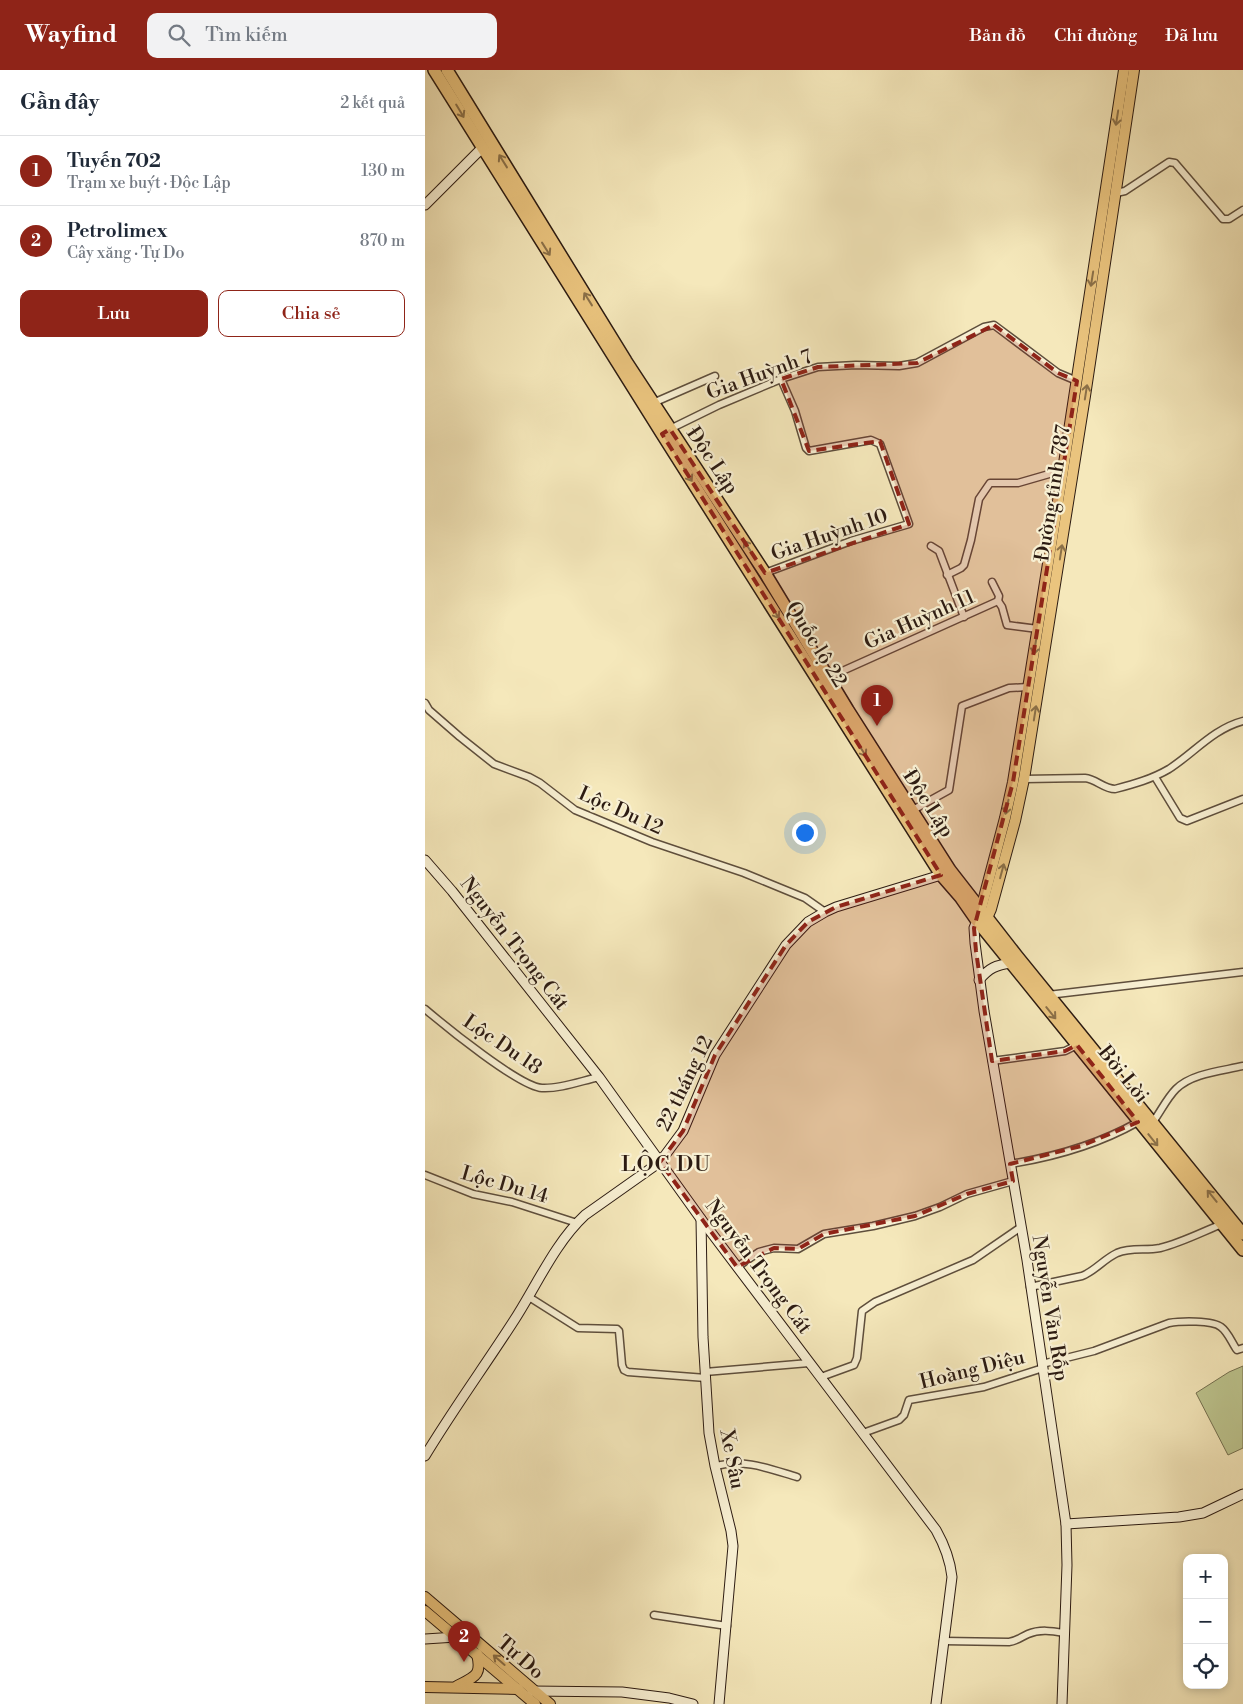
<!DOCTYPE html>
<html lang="vi">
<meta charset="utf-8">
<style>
:root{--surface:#fff;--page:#f2f2f3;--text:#1f2937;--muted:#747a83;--line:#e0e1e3;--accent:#8f2418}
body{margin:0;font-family:"Libre Bodoni",serif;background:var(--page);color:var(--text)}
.controls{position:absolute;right:15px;bottom:15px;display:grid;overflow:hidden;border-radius:10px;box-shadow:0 2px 8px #0003}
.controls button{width:45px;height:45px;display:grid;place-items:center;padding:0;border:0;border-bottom:1px solid var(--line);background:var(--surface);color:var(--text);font:25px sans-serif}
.you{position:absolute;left:379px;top:762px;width:18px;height:18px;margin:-12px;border:4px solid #fff;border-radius:50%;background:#1a73e8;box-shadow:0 0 0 8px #1a73e833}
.badge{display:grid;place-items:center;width:32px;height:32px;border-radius:50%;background:var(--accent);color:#fff;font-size:16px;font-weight:700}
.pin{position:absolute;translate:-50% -41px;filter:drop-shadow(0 1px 2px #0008)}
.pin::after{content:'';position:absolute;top:26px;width:18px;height:15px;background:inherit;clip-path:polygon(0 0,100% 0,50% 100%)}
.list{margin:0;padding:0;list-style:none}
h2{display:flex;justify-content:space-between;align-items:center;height:65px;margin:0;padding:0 20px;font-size:21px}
h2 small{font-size:16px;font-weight:400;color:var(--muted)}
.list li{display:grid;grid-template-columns:32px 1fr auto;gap:15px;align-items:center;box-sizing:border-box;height:70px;padding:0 20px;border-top:1px solid var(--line)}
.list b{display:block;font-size:19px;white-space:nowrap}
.list p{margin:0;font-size:16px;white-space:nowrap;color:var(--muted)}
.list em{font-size:16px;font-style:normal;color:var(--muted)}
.actions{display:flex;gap:10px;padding:15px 20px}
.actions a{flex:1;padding:11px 0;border:1px solid var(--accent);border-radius:10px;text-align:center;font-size:18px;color:var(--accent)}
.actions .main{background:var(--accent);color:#fff}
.icon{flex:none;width:28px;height:28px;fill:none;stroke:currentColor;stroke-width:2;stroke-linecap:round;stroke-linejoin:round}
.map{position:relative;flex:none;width:818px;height:1634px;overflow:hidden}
header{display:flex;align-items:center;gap:30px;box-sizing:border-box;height:70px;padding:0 25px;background:var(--accent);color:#fff}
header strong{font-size:24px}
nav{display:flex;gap:28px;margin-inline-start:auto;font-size:18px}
.search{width:350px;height:45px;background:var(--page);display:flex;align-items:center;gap:12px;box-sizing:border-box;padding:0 18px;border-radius:10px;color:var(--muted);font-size:19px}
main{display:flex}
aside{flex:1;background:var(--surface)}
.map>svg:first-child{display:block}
.green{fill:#bdc58f;stroke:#747050}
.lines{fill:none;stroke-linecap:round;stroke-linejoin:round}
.street-casing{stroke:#5e4e3c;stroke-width:9}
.secondary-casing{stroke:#2c1b12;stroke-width:11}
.primary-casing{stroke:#2c1b12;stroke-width:12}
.highway-casing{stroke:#2c1b12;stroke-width:14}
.street{stroke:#f8f0d3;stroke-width:6}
.secondary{stroke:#f8f0d3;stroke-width:9}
.primary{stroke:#eac47e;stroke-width:10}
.highway{stroke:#eac47e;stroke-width:11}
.oneway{stroke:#8b7048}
.marked{fill:#8f2418;fill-opacity:0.2;stroke:#8f2418;stroke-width:4;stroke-dasharray:10 6;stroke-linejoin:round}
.labels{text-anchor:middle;stroke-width:4.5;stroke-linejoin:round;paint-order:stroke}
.street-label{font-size:20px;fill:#2c1b12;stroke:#f8f0d3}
.quarter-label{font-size:22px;letter-spacing:1px;fill:#2c1b12;stroke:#f8f0d3}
</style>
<header>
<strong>Wayfind</strong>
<div class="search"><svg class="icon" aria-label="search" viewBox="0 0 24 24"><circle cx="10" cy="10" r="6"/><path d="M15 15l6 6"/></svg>Tìm kiếm</div>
<nav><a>Bản đồ</a><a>Chỉ đường</a><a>Đã lưu</a></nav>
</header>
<main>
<aside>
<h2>Gần đây<small>2 kết quả</small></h2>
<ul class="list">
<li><span class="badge">1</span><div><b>Tuyến 702</b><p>Trạm xe buýt · Độc Lập</p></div><em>130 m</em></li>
<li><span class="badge">2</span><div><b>Petrolimex</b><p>Cây xăng · Tự Do</p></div><em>870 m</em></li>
</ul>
<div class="actions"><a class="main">Lưu</a><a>Chia sẻ</a></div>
</aside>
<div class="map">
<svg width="818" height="1634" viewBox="0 0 818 1634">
<rect width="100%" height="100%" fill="#f5e8bb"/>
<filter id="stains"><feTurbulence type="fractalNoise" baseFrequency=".004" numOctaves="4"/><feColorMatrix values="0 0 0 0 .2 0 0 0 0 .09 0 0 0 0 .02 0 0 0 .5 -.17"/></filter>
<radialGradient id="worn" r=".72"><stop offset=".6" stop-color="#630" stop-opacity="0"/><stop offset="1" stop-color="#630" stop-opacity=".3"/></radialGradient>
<polygon class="green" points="818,1296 818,1378 803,1385 771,1323 804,1302"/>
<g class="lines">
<g class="street-casing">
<g id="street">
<polyline points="691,123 700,121 744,92 750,93 798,149 804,149 818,140"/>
<polyline points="228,333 290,306"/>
<polyline points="245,359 294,335 356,309 393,297 431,295 474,296 492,293 559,257 569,255 633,303 652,311"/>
<polyline points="506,476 514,481 539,547"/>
<polyline points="340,503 426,471 484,454 455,374 446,370 384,381 381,378 370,341 356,309"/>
<polyline points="522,505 536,498 539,495 546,470 554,429 565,413 593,413 638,400"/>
<polyline points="567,512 574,526 573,531"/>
<polyline points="573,531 577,537 582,555 613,559"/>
<polyline points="404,607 573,531"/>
<polyline points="0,633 4,640 35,667 69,694 104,707 115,713 150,740 227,772 319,803 380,828 400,842"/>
<polyline points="730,707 755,748 762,751 818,729"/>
<path d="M599,709L660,708C671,709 679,719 690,719C709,714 727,709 744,699C769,683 788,659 818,651"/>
<polyline points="486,741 524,720 537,636 584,618 603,617"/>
<polyline points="623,925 818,902"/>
<path d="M0,939C20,956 95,1017 117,1018C135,1019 156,1011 174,1007"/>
<polyline points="567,991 640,981 652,975"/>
<path d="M728,1052C736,1041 742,1028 751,1019C767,1003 797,1001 818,996"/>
<path d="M585,1094C629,1087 674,1074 713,1052"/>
<polyline points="0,1105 48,1124 87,1132 152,1153"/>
<polyline points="312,1197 334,1182 349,1178 373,1179 399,1164 448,1156 490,1146 515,1137 542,1124 588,1111"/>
<path d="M605,1217L657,1206C670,1201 679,1189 692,1183C706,1177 721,1181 735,1178C756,1173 777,1162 797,1154"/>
<polyline points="104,1227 153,1258 192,1259 194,1261 197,1295 199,1300 203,1302 281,1308"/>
<path d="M617,1294L669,1281L744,1253C755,1251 788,1250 796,1257C803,1262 807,1273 812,1280L818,1278"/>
<polyline points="280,1302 384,1293"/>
<polyline points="396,1307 429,1295 432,1288 437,1241 450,1232 548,1190 596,1157"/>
<polyline points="438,1363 474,1350 479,1345 484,1330 559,1317 618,1298"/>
<path d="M290,1396C321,1389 342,1398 372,1407"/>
<polyline points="229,1545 302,1556"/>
<path d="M518,1571L584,1572C592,1571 596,1567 603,1564C615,1559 627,1561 639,1563"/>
</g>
</g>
<g class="secondary-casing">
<g id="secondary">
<polyline points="0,135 57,78"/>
<path d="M0,790L27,821L174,1007L276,1149L511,1460C520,1476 525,1489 527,1507L511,1634"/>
<polyline points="552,851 549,858 550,873 559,941 602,1190 641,1454 642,1495 637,1634"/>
<path d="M554,910C564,898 571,895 586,893"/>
<polyline points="276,1149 278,1267 284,1363 290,1396 306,1461 308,1476 294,1634"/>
<path d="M0,1386C27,1341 59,1297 88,1252C111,1217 129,1174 160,1145L235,1092L258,1061L290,985L361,875L383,852L400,842L411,837L516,805"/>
<polyline points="641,1454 754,1447 778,1443 818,1424"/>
<polyline points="0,1569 31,1567"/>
<polyline points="107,1621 197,1622 244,1628 268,1634"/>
</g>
</g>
<g class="primary-casing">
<g id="primary">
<polyline points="556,839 580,748 588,712 638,400 699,0"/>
<polyline points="562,848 566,839 590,751 599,709 660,326 709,0"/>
<polyline points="0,1527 125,1634"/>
<polyline points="0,1541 110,1634"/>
<path d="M32,1616C51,1606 57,1605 52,1584"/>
<polyline points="0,1617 93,1619"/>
</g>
</g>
<g class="highway-casing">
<g id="highway">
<polyline points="9,0 237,364 516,805 536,828 552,851 818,1180"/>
<polyline points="22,0 201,291 340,503 423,640 525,800 592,886 818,1164"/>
</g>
</g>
<use href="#street" class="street"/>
<use href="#secondary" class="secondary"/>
<use href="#primary" class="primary"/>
<use href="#highway" class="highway"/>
</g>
<defs><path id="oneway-shaft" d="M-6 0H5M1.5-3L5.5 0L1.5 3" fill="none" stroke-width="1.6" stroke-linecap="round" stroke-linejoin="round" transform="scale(1.25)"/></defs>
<g class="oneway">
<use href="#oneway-shaft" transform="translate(35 41) rotate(59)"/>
<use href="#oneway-shaft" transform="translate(692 48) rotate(99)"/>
<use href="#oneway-shaft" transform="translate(78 91) rotate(-122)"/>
<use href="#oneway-shaft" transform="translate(121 179) rotate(58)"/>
<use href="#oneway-shaft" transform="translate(667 209) rotate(99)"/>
<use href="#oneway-shaft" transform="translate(163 229) rotate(-122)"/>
<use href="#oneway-shaft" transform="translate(661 322) rotate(-81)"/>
<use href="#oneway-shaft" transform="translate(263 405) rotate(58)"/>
<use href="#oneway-shaft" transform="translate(323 477) rotate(-123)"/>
<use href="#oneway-shaft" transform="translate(636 482) rotate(-81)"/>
<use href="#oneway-shaft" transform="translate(350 542) rotate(57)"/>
<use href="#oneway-shaft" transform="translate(610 577) rotate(99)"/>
<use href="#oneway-shaft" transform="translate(610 643) rotate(-81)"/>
<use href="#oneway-shaft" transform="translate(437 680) rotate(58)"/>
<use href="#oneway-shaft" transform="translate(582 737) rotate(102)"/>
<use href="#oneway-shaft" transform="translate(577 801) rotate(-75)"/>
<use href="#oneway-shaft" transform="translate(626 943) rotate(51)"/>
<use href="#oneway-shaft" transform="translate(728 1070) rotate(51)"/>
<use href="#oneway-shaft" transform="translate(787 1126) rotate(-129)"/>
<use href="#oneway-shaft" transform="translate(74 1590) rotate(-139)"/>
</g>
<path class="marked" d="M569,255L633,303L652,311L588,712L549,858L551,881L567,991L640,981L652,975L713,1052L656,1076L585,1094L588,1111L542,1124L490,1146L399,1164L373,1179L349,1178L312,1197L235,1092L258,1061L290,985L361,875L383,852L411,837L516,805L237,364L245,359L340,503L484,454L455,371L384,381L356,309L393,297L492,293Z"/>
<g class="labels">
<g class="street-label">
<text transform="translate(334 304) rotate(-20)" y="7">Gia Huỳnh 7</text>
<text transform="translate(288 390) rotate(56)" y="7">Độc Lập</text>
<text transform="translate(627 423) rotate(-81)" y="7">Đường tỉnh 787</text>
<text transform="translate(404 464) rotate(-19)" y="7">Gia Huỳnh 10</text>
<text transform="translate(494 549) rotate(-24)" y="7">Gia Huỳnh 11</text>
<text transform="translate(392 574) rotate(58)" y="7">Quốc lộ 22</text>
<text transform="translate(504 733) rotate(57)" y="7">Độc Lập</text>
<text transform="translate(196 740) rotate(24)" y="7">Lộc Du 12</text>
<text transform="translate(90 873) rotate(52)" y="7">Nguyễn Trọng Cát</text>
<text transform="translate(78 974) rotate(34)" y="7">Lộc Du 18</text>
<text transform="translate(699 1004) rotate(51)" y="7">Bời Lời</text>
<text transform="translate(259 1013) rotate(-64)" y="7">22 tháng 12</text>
<text transform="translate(80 1114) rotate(16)" y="7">Lộc Du 14</text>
<text transform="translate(334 1196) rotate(53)" y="7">Nguyễn Trọng Cát</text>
<text transform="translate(626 1238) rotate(81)" y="7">Nguyễn Văn Rốp</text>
<text transform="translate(547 1299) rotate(-14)" y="7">Hoàng Diệu</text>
<text transform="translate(308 1389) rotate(79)" y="7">Xe Sâu</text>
<text transform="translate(96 1587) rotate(41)" y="7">Tự Do</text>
</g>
<g class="quarter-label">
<text x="241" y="1101">LỘC DU</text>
</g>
</g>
<rect width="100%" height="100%" filter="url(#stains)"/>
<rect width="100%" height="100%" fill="url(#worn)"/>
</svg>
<div class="controls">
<button>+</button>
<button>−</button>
<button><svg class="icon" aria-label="locate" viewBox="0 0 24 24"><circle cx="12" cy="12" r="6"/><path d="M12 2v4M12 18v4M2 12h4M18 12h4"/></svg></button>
</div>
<div class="you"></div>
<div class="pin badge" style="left:452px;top:656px">1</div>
<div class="pin badge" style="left:39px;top:1592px">2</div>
</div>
</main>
